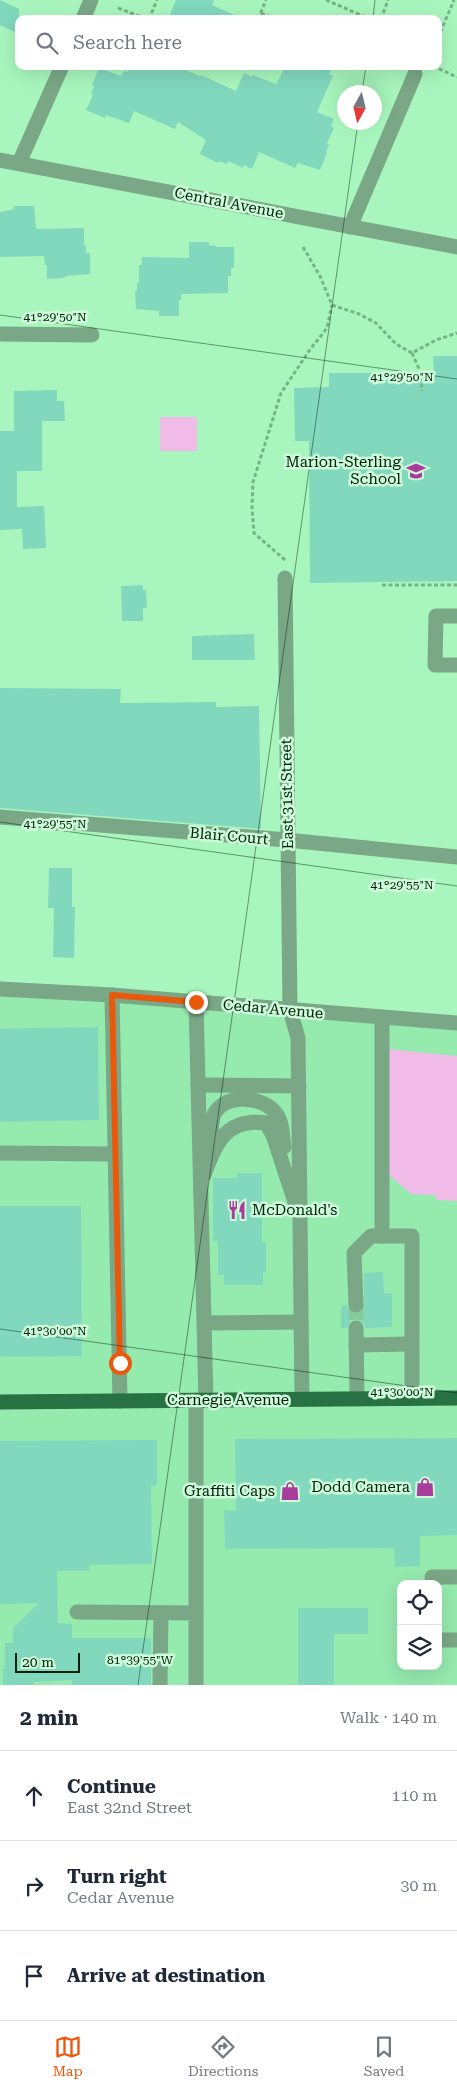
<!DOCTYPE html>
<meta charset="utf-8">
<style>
:root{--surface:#fff;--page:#f2f2f3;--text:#1f2937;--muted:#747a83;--line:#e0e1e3;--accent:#ea580c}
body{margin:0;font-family:"Roboto Serif",serif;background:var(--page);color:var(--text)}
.controls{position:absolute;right:15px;bottom:15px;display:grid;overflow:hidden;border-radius:10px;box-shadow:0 5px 20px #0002}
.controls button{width:45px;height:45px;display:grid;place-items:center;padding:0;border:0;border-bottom:1px solid var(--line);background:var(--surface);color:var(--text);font:25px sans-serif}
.compass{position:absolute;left:337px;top:85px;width:45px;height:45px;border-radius:50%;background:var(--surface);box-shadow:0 5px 20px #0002;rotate:188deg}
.scale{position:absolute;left:15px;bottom:12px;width:65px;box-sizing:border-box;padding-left:5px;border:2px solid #00200c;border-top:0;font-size:14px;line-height:18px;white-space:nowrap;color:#00200c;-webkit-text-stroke:4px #cefbd9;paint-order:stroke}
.stop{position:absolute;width:15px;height:15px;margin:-11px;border:4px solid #ea580c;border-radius:50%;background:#fff}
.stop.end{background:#ea580c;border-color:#fff;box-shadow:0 1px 5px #0008}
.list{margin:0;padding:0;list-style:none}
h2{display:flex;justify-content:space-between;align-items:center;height:65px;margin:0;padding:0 20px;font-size:21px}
h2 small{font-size:16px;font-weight:400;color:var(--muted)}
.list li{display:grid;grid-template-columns:32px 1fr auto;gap:15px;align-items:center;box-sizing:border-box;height:90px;padding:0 20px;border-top:1px solid var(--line)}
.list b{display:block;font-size:19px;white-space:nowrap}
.list p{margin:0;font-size:16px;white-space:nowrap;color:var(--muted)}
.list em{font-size:16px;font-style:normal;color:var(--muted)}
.icon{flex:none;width:28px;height:28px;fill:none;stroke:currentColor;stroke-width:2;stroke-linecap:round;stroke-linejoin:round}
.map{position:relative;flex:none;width:457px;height:1685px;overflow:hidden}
.search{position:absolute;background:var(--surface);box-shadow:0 5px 20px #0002;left:15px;right:15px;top:15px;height:55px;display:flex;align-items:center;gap:12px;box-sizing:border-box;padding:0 18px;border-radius:10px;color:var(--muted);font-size:19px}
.sheet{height:335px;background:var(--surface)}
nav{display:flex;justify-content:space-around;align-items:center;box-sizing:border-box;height:70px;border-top:1px solid var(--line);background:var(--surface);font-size:14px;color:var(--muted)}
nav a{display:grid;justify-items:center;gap:2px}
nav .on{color:var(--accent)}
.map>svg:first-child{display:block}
.built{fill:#95eaae;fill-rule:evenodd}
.green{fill:#f1bbe7}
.building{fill:#81d8bd}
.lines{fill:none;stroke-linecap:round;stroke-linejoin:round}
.minor-tunnel{stroke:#86cb9a;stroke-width:15;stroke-dasharray:15 8;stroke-linecap:butt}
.path{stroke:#74b486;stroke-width:3;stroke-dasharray:4 2.5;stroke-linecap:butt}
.minor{stroke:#7aa786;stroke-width:15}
.major{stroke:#277142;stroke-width:15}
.route{stroke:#ea580c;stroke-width:6}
.ticks{fill:none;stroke:#00200c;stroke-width:1;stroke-opacity:0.45}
.labels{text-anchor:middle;stroke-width:5;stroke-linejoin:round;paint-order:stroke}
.street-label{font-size:15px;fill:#00200c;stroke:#cefbd9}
.poi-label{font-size:15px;fill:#00200c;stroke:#cefbd9;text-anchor:end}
.ticks-label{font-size:12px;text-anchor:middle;fill:#00200c;stroke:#cefbd9;stroke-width:5;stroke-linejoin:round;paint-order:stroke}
</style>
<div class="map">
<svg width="457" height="1685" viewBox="0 0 457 1685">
<rect width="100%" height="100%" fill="#a8f6bd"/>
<path class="built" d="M0,989L457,1023V1685H0ZM401,1584H438V1666H401Z"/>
<g class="green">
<rect x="160" y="417" width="37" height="34"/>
<polygon points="388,1049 457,1056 457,1201 436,1200 436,1195 411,1194 389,1175"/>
</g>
<g class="building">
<polygon points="0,0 19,9 19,34 0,25"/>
<polygon points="176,0 214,0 212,5 243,19 180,19 170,14"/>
<polygon points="130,66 176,66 200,76 201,75 236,91 244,73 252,77 253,75 276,84 286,66 333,66 329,74 333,76 317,112 334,119 331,126 334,128 327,143 329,145 326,152 327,153 320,170 298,163 295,168 259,152 252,169 244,165 243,168 228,161 227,164 219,161 218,163 200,154 206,140 178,122 175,129 134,111 129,123 106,115 105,118 86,110 93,95 91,94 94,86 92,85 99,68 121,76 124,71 128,72"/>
<polygon points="14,206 34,206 36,229 84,228 84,245 86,245 86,253 90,253 90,274 65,276 65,278 47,279 47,265 45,265 44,256 0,257 0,212 14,209"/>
<polygon points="189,242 209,242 209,245 216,246 216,247 234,247 234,268 231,268 231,276 228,276 228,293 181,294 181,300 179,300 179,316 159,316 159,311 136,309 135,291 137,291 137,282 139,282 139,265 142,265 142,257 189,258"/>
<polygon points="433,356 457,356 457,581 310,583 309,441 295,441 294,388 329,387 329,373 383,373 383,378 434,378"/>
<polygon points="57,390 57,401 64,401 65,421 42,421 42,471 17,471 17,507 44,506 46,548 23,549 22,529 0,530 0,431 14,431 14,391"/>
<polygon points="143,585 143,590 146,590 147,608 143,608 143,621 122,621 121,586"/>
<polygon points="254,634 255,660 192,660 192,636"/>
<polygon points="0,688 121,689 120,703 216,702 216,707 259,706 261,829 0,808"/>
<polygon points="49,868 72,868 72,907 75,907 74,958 53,957 54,908 48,908"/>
<polygon points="98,1027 99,1120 0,1122 0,1029"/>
<polygon points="237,1173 262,1173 262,1242 266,1242 266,1272 263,1272 263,1285 224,1285 224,1275 218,1275 218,1241 213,1241 213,1178 237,1178"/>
<polygon points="0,1206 81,1206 82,1356 0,1357"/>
<polygon points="383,1272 384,1293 392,1293 392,1327 365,1328 364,1323 356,1319 351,1320 347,1328 341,1328 341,1305 347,1305 348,1310 356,1314 361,1313 364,1309 364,1273"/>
<polygon points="457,1438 457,1535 420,1536 420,1566 395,1567 394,1548 225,1549 224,1510 236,1511 235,1439"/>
<polygon points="157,1440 157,1485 151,1486 152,1564 89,1565 89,1571 57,1571 58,1623 72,1624 72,1638 151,1638 151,1685 72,1685 72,1680 34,1682 34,1685 3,1685 3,1669 5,1669 5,1643 13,1643 13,1628 39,1603 0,1604 0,1441"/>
<polygon points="298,1608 368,1608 368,1634 334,1634 334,1685 298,1685"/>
</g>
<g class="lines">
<polyline class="minor-tunnel" points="356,1305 356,1328"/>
<g class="path">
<polyline points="326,0 370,19"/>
<polyline points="118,8 147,19"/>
<polyline points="261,13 275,19"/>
<polyline points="149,19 157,0"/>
<polyline points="258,19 266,0"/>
<polyline points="381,19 388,0"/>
<polyline points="438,38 454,0"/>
<polyline points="433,66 457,77"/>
<polyline points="303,247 320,276 332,305 359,314 376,323 396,344 412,353 436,340 457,333"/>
<polyline points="412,353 420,371 422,391"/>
<polyline points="285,560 254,533 252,508 253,482 281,393 309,351 327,328 332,305"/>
<polyline points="382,585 457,585"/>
</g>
<g class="minor">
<polyline points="83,19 91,0"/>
<polyline points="0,160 457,247"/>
<polyline points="19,163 62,66"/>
<polyline points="350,227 415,74"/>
<polyline points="0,334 92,335"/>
<polyline points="285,578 290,1010 298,1038 302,1399"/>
<polyline points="457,616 436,616 435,665 457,665"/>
<polyline points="0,817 287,840 457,857"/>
<polyline points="0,989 112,995 457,1023"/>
<polyline points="112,995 120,1401"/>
<polyline points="196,1002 206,1400"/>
<polyline points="198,1085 299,1086"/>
<path d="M211,1152C212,1141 210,1127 213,1117C221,1094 258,1095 273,1110C283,1119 282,1135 284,1147"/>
<polyline points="0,1153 115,1154"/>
<path d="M204,1175C215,1143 227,1117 266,1123L273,1135L295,1202"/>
<polyline points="382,1236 382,1017"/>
<polyline points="356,1305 354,1253 371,1236 412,1236 412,1398"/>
<polyline points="204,1323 301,1322"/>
<polyline points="356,1328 357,1399"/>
<polyline points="356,1345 411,1344"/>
<polyline points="432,1577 457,1577"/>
<polyline points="77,1612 196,1613"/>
<polyline points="443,1640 457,1640"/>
<polyline points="160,1685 161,1613"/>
<polyline points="196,1685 196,1400"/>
</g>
<polyline class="major" points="0,1402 457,1398"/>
</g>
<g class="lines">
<polyline class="route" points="120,1363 112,995 196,1002"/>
</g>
<path class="ticks" d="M373,19L375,0M362,92L366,66M0,315L457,379M0,822L457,886M0,1329L457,1393M138,1685L358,122"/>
<defs>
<g id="school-bare" transform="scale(1.5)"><path d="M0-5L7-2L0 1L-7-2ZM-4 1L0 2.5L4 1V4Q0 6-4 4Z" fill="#a93d9d" stroke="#cefbd9" stroke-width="2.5" paint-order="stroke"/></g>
<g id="restaurant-bare" transform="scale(1.5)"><path d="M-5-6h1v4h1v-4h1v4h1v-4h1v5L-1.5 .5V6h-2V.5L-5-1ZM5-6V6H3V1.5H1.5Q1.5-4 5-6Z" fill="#a93d9d" stroke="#cefbd9" stroke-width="2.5" paint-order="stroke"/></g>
<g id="shop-bare" transform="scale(1.5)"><path d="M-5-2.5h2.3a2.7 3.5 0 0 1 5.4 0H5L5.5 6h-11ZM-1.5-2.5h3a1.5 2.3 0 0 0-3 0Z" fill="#a93d9d" stroke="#cefbd9" stroke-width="2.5" paint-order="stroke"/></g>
</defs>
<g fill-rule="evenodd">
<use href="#school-bare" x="416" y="471"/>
<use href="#restaurant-bare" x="237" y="1210"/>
<use href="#shop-bare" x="425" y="1487"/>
<use href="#shop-bare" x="290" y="1491"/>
</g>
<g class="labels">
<g class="street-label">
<text transform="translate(229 203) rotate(11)" y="5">Central Avenue</text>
<text transform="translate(287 794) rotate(-91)" y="5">East 31st Street</text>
<text transform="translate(229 836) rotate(5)" y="5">Blair Court</text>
<text transform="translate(273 1009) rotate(5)" y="5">Cedar Avenue</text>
<text x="228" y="1405">Carnegie Avenue</text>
</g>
<g class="poi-label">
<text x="401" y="467">Marion-Sterling<tspan x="401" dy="17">School</tspan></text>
<text x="252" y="1215" text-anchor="start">McDonald's</text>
<text x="410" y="1492">Dodd Camera</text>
<text x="275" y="1496">Graffiti Caps</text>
</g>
</g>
<g class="ticks-label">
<text x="55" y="321">41°29'50"N</text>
<text x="402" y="381">41°29'50"N</text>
<text x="55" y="828">41°29'55"N</text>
<text x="402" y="889">41°29'55"N</text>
<text x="55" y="1335">41°30'00"N</text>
<text x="402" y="1396">41°30'00"N</text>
<text x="140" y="1664">81°39'55"W</text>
</g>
</svg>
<div class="controls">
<button><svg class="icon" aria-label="locate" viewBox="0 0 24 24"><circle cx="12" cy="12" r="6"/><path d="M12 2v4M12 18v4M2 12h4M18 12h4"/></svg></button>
<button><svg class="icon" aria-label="layers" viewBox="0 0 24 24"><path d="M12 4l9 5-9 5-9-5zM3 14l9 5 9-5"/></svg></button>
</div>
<svg class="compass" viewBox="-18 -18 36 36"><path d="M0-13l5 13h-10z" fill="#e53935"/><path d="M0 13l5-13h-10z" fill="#747a83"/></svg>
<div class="scale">20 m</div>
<div class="stop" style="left:120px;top:1363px"></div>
<div class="stop end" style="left:196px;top:1002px"></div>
<div class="search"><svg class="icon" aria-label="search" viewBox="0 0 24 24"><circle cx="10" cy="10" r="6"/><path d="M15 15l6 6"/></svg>Search here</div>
</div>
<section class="sheet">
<h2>2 min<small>Walk · 140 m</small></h2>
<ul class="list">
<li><svg class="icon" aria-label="ahead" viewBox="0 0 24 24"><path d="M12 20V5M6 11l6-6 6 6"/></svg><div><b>Continue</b><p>East 32nd Street</p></div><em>110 m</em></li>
<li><svg class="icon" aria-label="right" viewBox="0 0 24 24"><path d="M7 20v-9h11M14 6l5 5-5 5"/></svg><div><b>Turn right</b><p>Cedar Avenue</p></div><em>30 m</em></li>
<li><svg class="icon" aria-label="arrive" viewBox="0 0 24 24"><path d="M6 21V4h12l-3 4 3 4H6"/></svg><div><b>Arrive at destination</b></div></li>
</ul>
</section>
<nav>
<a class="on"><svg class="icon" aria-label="map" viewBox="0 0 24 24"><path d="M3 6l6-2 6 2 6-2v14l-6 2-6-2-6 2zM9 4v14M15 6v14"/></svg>Map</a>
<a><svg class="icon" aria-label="directions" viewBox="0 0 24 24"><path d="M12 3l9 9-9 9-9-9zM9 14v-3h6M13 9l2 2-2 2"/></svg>Directions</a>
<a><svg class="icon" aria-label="saved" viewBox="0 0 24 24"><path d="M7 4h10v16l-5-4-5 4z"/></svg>Saved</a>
</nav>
